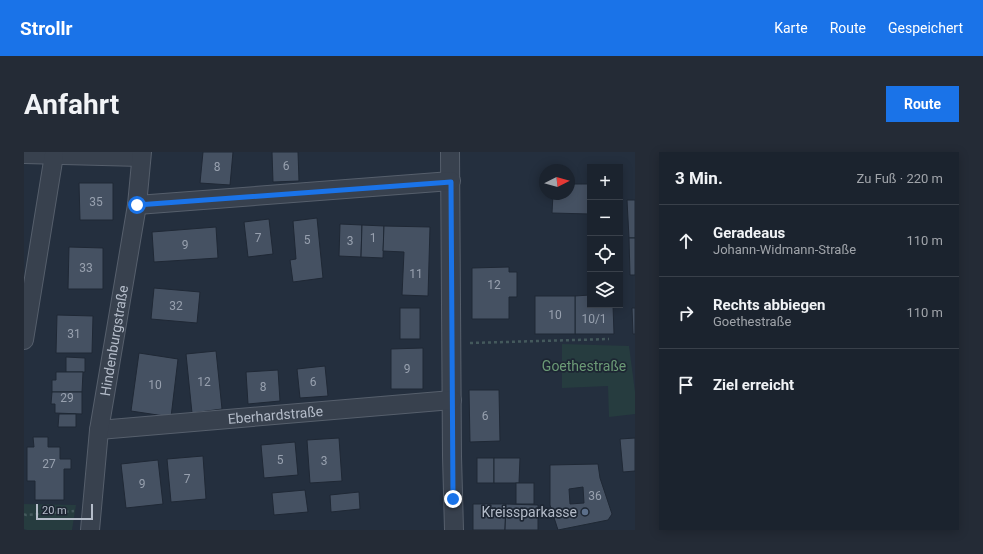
<!DOCTYPE html>
<html lang="de">
<meta charset="utf-8">
<style>
:root{--surface:#1b232e;--page:#242b36;--text:#f1f3f6;--muted:#a0a4aa;--line:#39404a;--accent:#1a73e8}
body{margin:0;font-family:Roboto,sans-serif;background:var(--page);color:var(--text)}
.controls{position:absolute;right:12px;top:12px;display:grid;overflow:hidden;border-radius:0px;box-shadow:0 2px 10px #0003}
.controls button{width:36px;height:36px;display:grid;place-items:center;padding:0;border:0;border-bottom:1px solid var(--line);background:var(--surface);color:var(--text);font:20px sans-serif}
.compass{position:absolute;left:515px;top:12px;width:36px;height:36px;border-radius:50%;background:var(--surface);box-shadow:0 2px 10px #0003;rotate:84deg}
.scale{position:absolute;left:12px;bottom:10px;width:57px;box-sizing:border-box;padding-left:4px;border:2px solid #b4bcc9;border-top:0;font-size:11px;line-height:14px;white-space:nowrap;color:#b4bcc9;-webkit-text-stroke:3px #1d2633;paint-order:stroke}
.stop{position:absolute;width:12px;height:12px;margin:-9px;border:3px solid #1a73e8;border-radius:50%;background:#fff}
.stop.end{background:#1a73e8;border-color:#fff;box-shadow:0 1px 4px #0008}
.list{margin:0;padding:0;list-style:none}
h2{display:flex;justify-content:space-between;align-items:center;height:52px;margin:0;padding:0 16px;font-size:17px}
h2 small{font-size:13px;font-weight:400;color:var(--muted)}
.list li{display:grid;grid-template-columns:26px 1fr auto;gap:12px;align-items:center;box-sizing:border-box;height:72px;padding:0 16px;border-top:1px solid var(--line)}
.list b{display:block;font-size:15px;white-space:nowrap}
.list p{margin:0;font-size:13px;white-space:nowrap;color:var(--muted)}
.list em{font-size:13px;font-style:normal;color:var(--muted)}
.icon{flex:none;width:22px;height:22px;fill:none;stroke:currentColor;stroke-width:2;stroke-linecap:round;stroke-linejoin:round}
.map{position:relative;flex:none;width:611px;height:378px;overflow:hidden;border-radius:0px}
header{display:flex;align-items:center;gap:24px;box-sizing:border-box;height:56px;padding:0 20px;background:var(--accent);color:#fff}
header strong{font-size:19px}
nav{display:flex;gap:22px;margin-inline-start:auto;font-size:14px}
.intro{display:flex;align-items:center;justify-content:space-between;box-sizing:border-box;height:96px;padding:0 24px}
h1{margin:0;font-size:28px}
.button{padding:10px 18px;border-radius:0px;background:var(--accent);color:#fff;font-size:14px;font-weight:700}
main{display:flex;gap:24px;padding:0 24px}
aside{flex:1;background:var(--surface);border-radius:0px;box-shadow:0 2px 10px #0003}
.map>svg:first-child{display:block}
.green{fill:#263c3f}
.building{fill:#455162;stroke:#1f2835;fill-rule:evenodd}
.lines{fill:none;stroke-linecap:round;stroke-linejoin:round}
.street-casing{stroke:#565f6c;stroke-width:20}
.path{stroke:#44595c;stroke-width:2.5;stroke-dasharray:3 3;stroke-linecap:butt}
.street{stroke:#38414e;stroke-width:18}
.route{stroke:#1a73e8;stroke-width:5}
.service-dot{fill:#5c6f8a;stroke:#1d2633;stroke-width:1.5}
.labels{text-anchor:middle;stroke-width:3.5;stroke-linejoin:round;paint-order:stroke}
.number-label{font-size:12px;fill:#98a1af}
.street-label{font-size:14px;fill:#b4bcc9;stroke:#1d2633}
.park-label{font-size:14px;fill:#6b9a76;stroke:#1d2633}
.poi-label{font-size:14px;fill:#b4bcc9;stroke:#1d2633;text-anchor:end}
</style>
<header>
<strong>Strollr</strong>
<nav><a>Karte</a><a>Route</a><a>Gespeichert</a></nav>
</header>
<div class="intro"><h1>Anfahrt</h1><a class="button">Route</a></div>
<main>
<div class="map">
<svg width="611" height="378" viewBox="0 0 611 378">
<rect width="100%" height="100%" fill="#242f3e"/>
<g class="green">
<polygon points="538,192 605,194 611,240 611,262 585,265 584,234 538,236"/>
<polygon points="0,352 52,353 48,378 3,378 0,377"/>
</g>
<g class="building">
<polygon points="179,0 209,0 206,33 176,31"/>
<polygon points="248,0 274,0 275,29 249,30"/>
<polygon points="55,31 89,31 89,68 56,68"/>
<polygon points="545,32 566,32 566,62 528,61 529,42 545,42"/>
<polygon points="603,48 611,48 611,86 605,86"/>
<polygon points="293,66 299,126 269,130 266,108 272,107 269,69"/>
<polygon points="245,67 249,102 224,105 220,70"/>
<polygon points="316,72 338,73 337,105 315,104"/>
<polygon points="338,73 360,74 359,106 337,105"/>
<polygon points="360,74 406,75 404,144 378,143 380,100 359,99"/>
<polygon points="192,75 194,106 130,110 128,80"/>
<polygon points="605,86 611,86 611,123 606,123"/>
<polygon points="45,95 79,96 79,137 44,137"/>
<polygon points="485,115 485,120 493,120 493,145 485,145 485,167 448,167 448,116"/>
<polygon points="130,136 176,140 173,171 127,167"/>
<polygon points="566,143 566,153 589,153 590,182 551,182 551,144"/>
<rect x="511" y="144" width="40" height="38"/>
<rect x="376" y="156" width="20" height="31"/>
<polygon points="608,156 611,156 611,182 609,182"/>
<polygon points="33,163 69,164 68,201 32,201"/>
<polygon points="399,196 399,237 367,237 367,197"/>
<polygon points="192,199 198,257 168,261 162,202"/>
<polygon points="115,201 154,207 147,265 107,259"/>
<polygon points="42,205 61,206 61,220 42,220"/>
<polygon points="301,214 304,244 276,246 273,217"/>
<polygon points="254,218 256,249 224,252 222,220"/>
<polygon points="32,220 59,220 58,240 28,240 28,228 32,228"/>
<polygon points="445,238 475,238 476,289 446,290"/>
<polygon points="28,240 58,240 58,262 31,261 31,252 27,252"/>
<polygon points="35,262 52,262 52,275 34,275"/>
<polygon points="9,285 24,285 24,295 36,295 36,307 47,307 47,317 40,317 40,348 11,348 11,329 3,329 3,295 10,295"/>
<polygon points="315,286 318,329 286,331 283,288"/>
<polygon points="611,286 611,319 599,320 596,287"/>
<polygon points="271,290 274,323 240,326 237,293"/>
<polygon points="179,304 182,347 147,350 143,307"/>
<rect x="453" y="306" width="17" height="25"/>
<polygon points="470,306 496,306 495,331 470,331"/>
<polygon points="134,308 139,352 102,356 97,312"/>
<path d="M574,312L576,326L588,362L584,368L534,378L526,353V313ZM559,335L560,351L546,352L545,337Z"/>
<rect x="492" y="331" width="18" height="21"/>
<polygon points="281,338 284,360 250,363 248,341"/>
<polygon points="335,340 336,357 307,360 306,343"/>
<polygon points="449,352 482,352 481,378 449,378"/>
<polygon points="482,352 514,353 514,378 481,378"/>
</g>
<g class="lines">
<g class="street-casing">
<g id="street">
<polyline points="426,0 428,304 430,378"/>
<polyline points="0,2 117,5"/>
<polyline points="113,53 427,29"/>
<polyline points="0,188 30,3"/>
<path id="s1" d="M75,278L428,248"/>
<path id="s2" d="M66,378L75,278L113,53L118,0"/>
</g>
</g>
<g class="path">
<polyline points="446,191 585,187"/>
<polyline points="0,362 2,363 50,359"/>
</g>
<use href="#street" class="street"/>
</g>
<g class="lines">
<polyline class="route" points="113,53 427,30 429,347"/>
</g>
<circle class="service-dot" cx="561" cy="360" r="4"/>
<g class="labels">
<g class="number-label">
<text x="262" y="18">6</text>
<text x="193" y="19">8</text>
<text x="72" y="54">35</text>
<text x="234" y="90">7</text>
<text x="349" y="90">1</text>
<text x="283" y="92">5</text>
<text x="326" y="93">3</text>
<text x="161" y="97">9</text>
<text x="62" y="120">33</text>
<text x="392" y="126">11</text>
<text x="470" y="137">12</text>
<text x="152" y="158">32</text>
<text x="531" y="167">10</text>
<text x="570" y="171">10/1</text>
<text x="50" y="186">31</text>
<text x="383" y="221">9</text>
<text x="180" y="234">12</text>
<text x="289" y="234">6</text>
<text x="131" y="237">10</text>
<text x="239" y="239">8</text>
<text x="43" y="250">29</text>
<text x="461" y="268">6</text>
<text x="256" y="312">5</text>
<text x="300" y="313">3</text>
<text x="25" y="316">27</text>
<text x="163" y="331">7</text>
<text x="118" y="336">9</text>
<text x="571" y="348">36</text>
</g>
<g class="street-label">
<text dy="5" stroke="none"><textPath href="#s2" startOffset="191">Hindenburgstraße</textPath></text>
<text dy="5" stroke="none"><textPath href="#s1" startOffset="177">Eberhardstraße</textPath></text>
</g>
<g class="park-label">
<text x="560" y="219">Goethestraße</text>
</g>
<g class="poi-label">
<text x="553" y="365">Kreissparkasse</text>
</g>
</g>
</svg>
<div class="controls">
<button>+</button>
<button>−</button>
<button><svg class="icon" aria-label="locate" viewBox="0 0 24 24"><circle cx="12" cy="12" r="6"/><path d="M12 2v4M12 18v4M2 12h4M18 12h4"/></svg></button>
<button><svg class="icon" aria-label="layers" viewBox="0 0 24 24"><path d="M12 4l9 5-9 5-9-5zM3 14l9 5 9-5"/></svg></button>
</div>
<svg class="compass" viewBox="-18 -18 36 36"><path d="M0-13l5 13h-10z" fill="#e53935"/><path d="M0 13l5-13h-10z" fill="#a0a4aa"/></svg>
<div class="scale">20 m</div>
<div class="stop" style="left:113px;top:53px"></div>
<div class="stop end" style="left:429px;top:347px"></div>
</div>
<aside>
<h2>3 Min.<small>Zu Fuß · 220 m</small></h2>
<ul class="list">
<li><svg class="icon" aria-label="ahead" viewBox="0 0 24 24"><path d="M12 20V5M6 11l6-6 6 6"/></svg><div><b>Geradeaus</b><p>Johann-Widmann-Straße</p></div><em>110 m</em></li>
<li><svg class="icon" aria-label="right" viewBox="0 0 24 24"><path d="M7 20v-9h11M14 6l5 5-5 5"/></svg><div><b>Rechts abbiegen</b><p>Goethestraße</p></div><em>110 m</em></li>
<li><svg class="icon" aria-label="arrive" viewBox="0 0 24 24"><path d="M6 21V4h12l-3 4 3 4H6"/></svg><div><b>Ziel erreicht</b></div></li>
</ul>
</aside>
</main>
